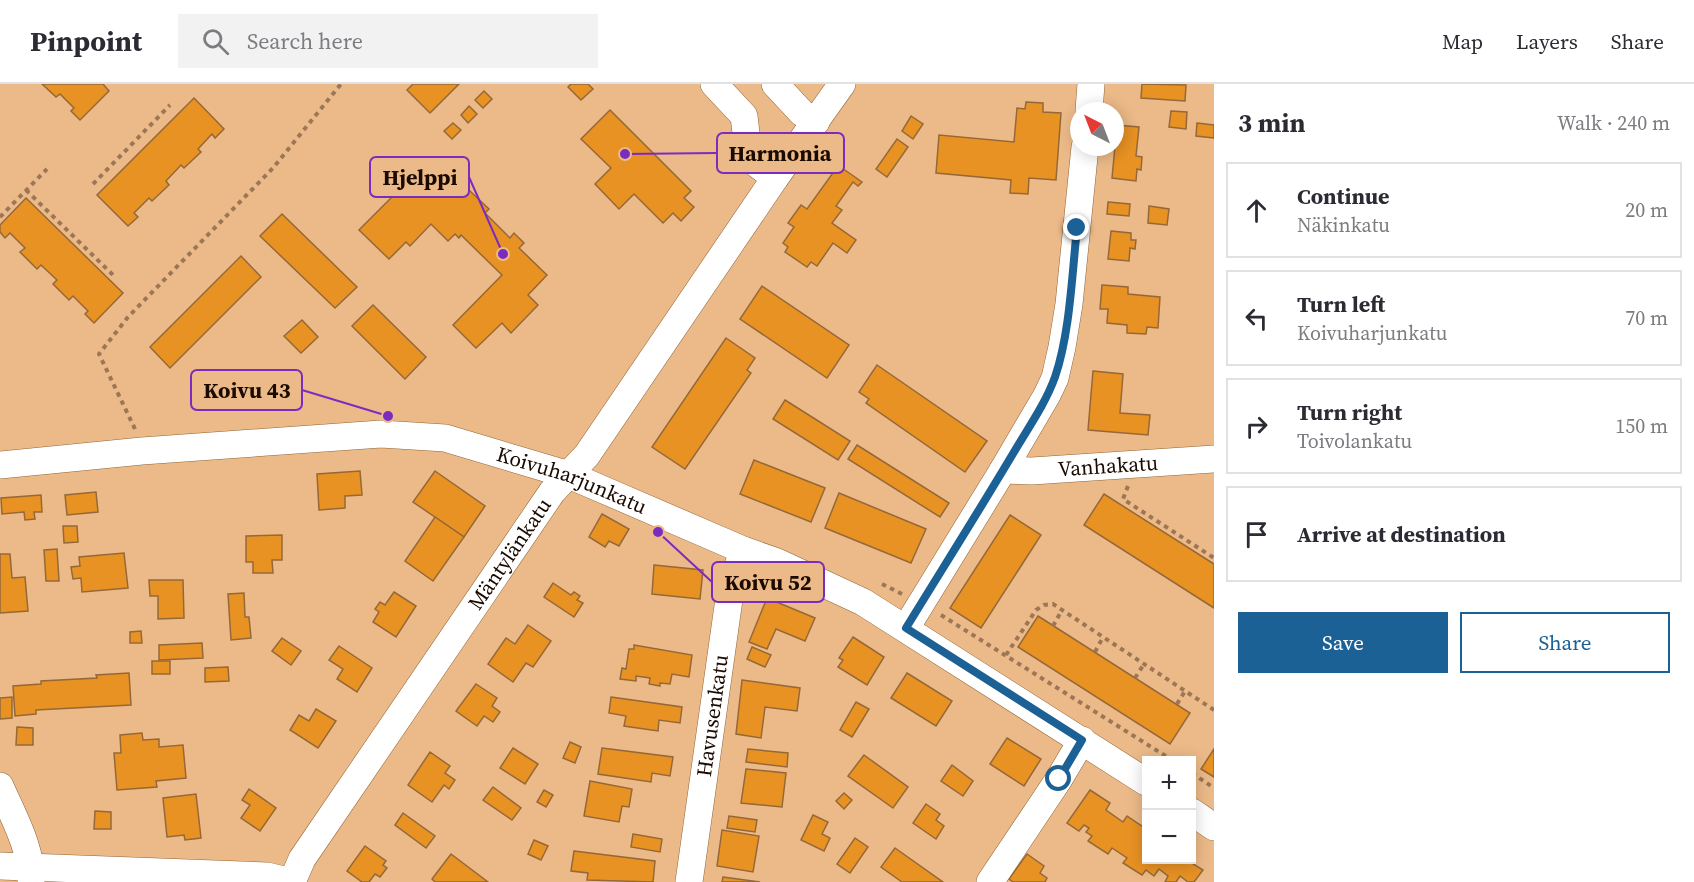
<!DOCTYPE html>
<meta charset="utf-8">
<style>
:root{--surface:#fff;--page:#f2f2f3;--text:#2b2b33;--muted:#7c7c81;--line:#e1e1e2;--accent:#1b6195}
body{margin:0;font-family:"Source Serif 4",serif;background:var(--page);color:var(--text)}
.controls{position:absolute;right:18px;bottom:18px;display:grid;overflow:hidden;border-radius:0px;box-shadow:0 3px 15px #0003}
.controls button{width:54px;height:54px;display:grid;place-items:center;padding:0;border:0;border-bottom:2px solid var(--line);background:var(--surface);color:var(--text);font:30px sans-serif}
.compass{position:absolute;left:1070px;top:18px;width:54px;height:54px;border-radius:50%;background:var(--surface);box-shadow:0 3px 15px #0003;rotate:318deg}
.stop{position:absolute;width:18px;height:18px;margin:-14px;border:4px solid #1b6195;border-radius:50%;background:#fff}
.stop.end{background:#1b6195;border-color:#fff;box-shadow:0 2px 6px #0008}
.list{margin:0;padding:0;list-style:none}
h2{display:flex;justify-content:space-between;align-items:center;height:78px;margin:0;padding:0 24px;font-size:26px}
h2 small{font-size:20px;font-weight:400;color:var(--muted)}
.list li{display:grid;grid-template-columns:39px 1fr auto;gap:18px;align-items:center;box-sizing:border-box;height:96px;margin:0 12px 12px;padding:0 12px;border:2px solid var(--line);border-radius:0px}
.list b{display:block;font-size:22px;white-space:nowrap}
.list p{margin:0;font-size:20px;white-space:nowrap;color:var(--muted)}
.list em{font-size:20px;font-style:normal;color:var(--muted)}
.actions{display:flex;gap:12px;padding:18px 24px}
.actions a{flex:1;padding:14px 0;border:2px solid var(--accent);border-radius:0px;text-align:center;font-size:21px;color:var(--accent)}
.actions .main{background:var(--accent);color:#fff}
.icon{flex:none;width:33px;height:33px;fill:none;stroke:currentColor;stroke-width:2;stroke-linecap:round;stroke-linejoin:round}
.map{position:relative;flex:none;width:1214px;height:798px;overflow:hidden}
header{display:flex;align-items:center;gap:36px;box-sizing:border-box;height:84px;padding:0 30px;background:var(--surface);border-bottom:2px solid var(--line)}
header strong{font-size:28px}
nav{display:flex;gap:33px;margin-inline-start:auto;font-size:21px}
.search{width:420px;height:54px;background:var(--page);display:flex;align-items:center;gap:15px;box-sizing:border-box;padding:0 21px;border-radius:0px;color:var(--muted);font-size:22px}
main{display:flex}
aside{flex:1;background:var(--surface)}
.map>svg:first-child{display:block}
.building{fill:#e99224;stroke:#956838;stroke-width:1.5}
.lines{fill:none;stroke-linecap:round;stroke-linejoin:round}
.minor-casing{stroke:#916434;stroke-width:28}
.path{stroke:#9d7755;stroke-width:4;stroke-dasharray:4.5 4.5;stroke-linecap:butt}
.minor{stroke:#fff;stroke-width:27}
.route{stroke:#1b6195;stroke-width:8}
.labels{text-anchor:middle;stroke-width:4.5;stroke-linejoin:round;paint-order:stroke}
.street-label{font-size:21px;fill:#1b0a00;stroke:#ecba88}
.leader{fill:none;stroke:#7b2cbf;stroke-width:2}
.callout-dot{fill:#7b2cbf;stroke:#ecba88;stroke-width:2}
.callout{fill:#ecba88;stroke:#7b2cbf;stroke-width:2}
.callout-label{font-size:22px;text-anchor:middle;font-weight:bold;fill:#1b0a00}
</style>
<header>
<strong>Pinpoint</strong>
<div class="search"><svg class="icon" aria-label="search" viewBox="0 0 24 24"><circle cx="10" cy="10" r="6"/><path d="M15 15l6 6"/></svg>Search here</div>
<nav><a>Map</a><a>Layers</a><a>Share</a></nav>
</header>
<main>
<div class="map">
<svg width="1214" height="798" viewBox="0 0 1214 798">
<rect width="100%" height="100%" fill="#ecba88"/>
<g class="building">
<polygon points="42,0 103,0 109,7 80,36 71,27 74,24 60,10 56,13"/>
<polygon points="413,0 459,0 430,29 407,6"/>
<polygon points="571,0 588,0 593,5 581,16 568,3"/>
<polygon points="1142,0 1186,1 1185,17 1141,14"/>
<polygon points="484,7 492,15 483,24 475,16"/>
<polygon points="194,14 224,45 215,54 212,50 198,65 201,68 184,84 181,81 166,97 169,101 152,117 149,114 134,129 138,133 128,142 97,111"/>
<polygon points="1026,18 1043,19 1043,28 1061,29 1056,96 1029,94 1028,110 1010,109 1011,96 936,89 939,51 1014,58 1017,24 1025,25"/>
<polygon points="469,22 477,30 468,39 461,31"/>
<polygon points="610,26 691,107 684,114 694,123 681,137 673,129 663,139 634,110 619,125 595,100 611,84 581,55"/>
<polygon points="1171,27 1187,28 1186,45 1169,43"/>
<polygon points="911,32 923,40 913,55 902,47"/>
<polygon points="453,39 461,46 452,55 444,47"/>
<polygon points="1197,39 1214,41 1214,54 1196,52"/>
<polygon points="1117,41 1139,43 1136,72 1142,73 1141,86 1137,85 1136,97 1112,94"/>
<polygon points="897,55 908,63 887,93 876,85"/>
<polygon points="432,73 439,79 444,73 457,85 452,90 489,125 485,129 510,154 514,149 524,159 519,164 547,191 528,211 538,221 511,249 502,239 476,264 453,241 502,191 461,151 459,154 455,150 448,157 431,140 410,162 406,158 389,175 359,146"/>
<polygon points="842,84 862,98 858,102 853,98 836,122 842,126 832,139 856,156 847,169 833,159 817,182 811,178 807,183 785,168 788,163 783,159 794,143 788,139 801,121 807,125 835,86 839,89"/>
<polygon points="26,114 123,209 94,239 85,230 88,227 73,212 69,216 53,200 57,196 41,181 37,185 20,168 25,164 10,149 5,154 0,148 0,141"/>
<polygon points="1108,118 1130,120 1129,132 1107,130"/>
<polygon points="1149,122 1169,125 1167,141 1148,139"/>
<polygon points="282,130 357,203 335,224 260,152"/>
<polygon points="1111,147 1131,149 1131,156 1136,156 1135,165 1130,164 1129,177 1108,175"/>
<polygon points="241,172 261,193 170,284 150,263"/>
<polygon points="1102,201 1128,203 1128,210 1160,213 1158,244 1147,243 1146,250 1127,249 1127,241 1107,239 1108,225 1100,225"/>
<polygon points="762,202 849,261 827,294 740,235"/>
<polygon points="373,221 426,273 405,295 352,242"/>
<polygon points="302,236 318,253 301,269 284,252"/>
<polygon points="726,254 755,274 747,286 751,289 685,385 652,363"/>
<polygon points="877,281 987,357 965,388 866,319 869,315 859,308"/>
<polygon points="1093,287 1123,290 1120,329 1150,331 1148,351 1088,346"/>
<polygon points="785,316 850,357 838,376 773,335"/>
<polygon points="857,361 949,419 940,433 848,375"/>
<polygon points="754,376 825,404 811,438 740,410"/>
<polygon points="360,387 362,411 345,412 345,424 319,426 317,390"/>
<polygon points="435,387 485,422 464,453 413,418"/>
<polygon points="96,408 98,428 67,431 65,411"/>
<polygon points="839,409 926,445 911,479 825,444"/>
<polygon points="1104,410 1214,480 1214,524 1084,441"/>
<polygon points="41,411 42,428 34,428 35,435 25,436 24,428 2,430 1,414"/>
<polygon points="602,430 629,445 619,462 609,457 605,463 589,453"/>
<polygon points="1010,431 1041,451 981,544 950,524"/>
<polygon points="435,433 464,453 433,497 405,477"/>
<polygon points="63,442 77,442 78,458 64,459"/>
<polygon points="282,451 282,476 272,476 273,489 253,489 253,478 246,478 246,452"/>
<polygon points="57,465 59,497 46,497 44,466"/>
<polygon points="124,469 128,504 82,508 81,494 73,495 71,483 80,482 79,473"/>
<polygon points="0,470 10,470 12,494 25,493 28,527 0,529"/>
<polygon points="654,481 703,486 700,515 652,510"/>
<polygon points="149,496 183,496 184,534 158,535 158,512 150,512"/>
<polygon points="553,499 571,511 574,508 580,512 577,516 583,519 574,533 544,513"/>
<polygon points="394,508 416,522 396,553 373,538 379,528 375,525 380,518 385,521"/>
<polygon points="244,509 245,533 249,533 251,554 231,556 228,510"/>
<polygon points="767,514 815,534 805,557 776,545 767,565 749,558"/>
<polygon points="1038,532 1190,629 1170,660 1018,563"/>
<polygon points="528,541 551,557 533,583 526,579 513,598 488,580 506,554 515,560"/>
<polygon points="141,547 142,559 130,559 130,548"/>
<polygon points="853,553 884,573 867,601 838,583 843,576 839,574"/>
<polygon points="282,554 301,567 291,581 272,567"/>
<polygon points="202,559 203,574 159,576 159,561"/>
<polygon points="634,561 692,571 689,593 672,590 670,600 660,599 660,602 649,600 650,594 636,592 636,597 620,595 622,584 626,585 629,565 634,565"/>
<polygon points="339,562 372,584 357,608 337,595 343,585 329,576"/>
<polygon points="752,563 771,571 765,583 747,575"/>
<rect x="152" y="577" width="18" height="13"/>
<polygon points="228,583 229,597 205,598 205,584"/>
<polygon points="129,589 131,621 36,626 36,630 15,632 13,602 41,600 41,597 97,594 96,591"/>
<polygon points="907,589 952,617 936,642 891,614"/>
<polygon points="742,596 800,604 797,627 765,623 761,654 736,650"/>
<polygon points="476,600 497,614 492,622 500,628 493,638 484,632 477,642 456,627"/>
<polygon points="12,613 12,634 0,635 0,614"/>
<polygon points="611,613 682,623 680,639 659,636 658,647 624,642 626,632 609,629"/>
<polygon points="856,618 869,625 852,653 840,646"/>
<polygon points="316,625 336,637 318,664 290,646 299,631 309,637"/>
<polygon points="17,643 33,644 33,661 16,661"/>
<polygon points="142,649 143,656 159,655 159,663 183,661 186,694 156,697 157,703 117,706 114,669 121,669 120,651"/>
<polygon points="1007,654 1041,675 1024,702 990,680"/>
<polygon points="570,658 581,663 575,679 563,674"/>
<polygon points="513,664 538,680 525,700 500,684"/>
<polygon points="602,664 673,673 670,692 652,689 651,698 598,690"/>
<polygon points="748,665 788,669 787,683 746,678"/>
<polygon points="1214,665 1214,693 1201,685"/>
<polygon points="430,668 450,682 445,689 455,696 449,705 444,701 432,718 408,701"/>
<polygon points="864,671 908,703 893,724 848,692"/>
<polygon points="952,681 973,697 963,712 941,697"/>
<polygon points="746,685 786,689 782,723 741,719"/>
<polygon points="590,697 632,705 629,723 622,722 619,738 584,732"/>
<polygon points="493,703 521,724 512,736 483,716"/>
<polygon points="249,705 276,724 260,747 241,734 250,721 242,716"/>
<polygon points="544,706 553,711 546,723 537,718"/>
<polygon points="1090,706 1110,719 1106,726 1123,738 1127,732 1146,745 1146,776 1187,776 1203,786 1194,798 1188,798 1180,792 1176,798 1165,798 1168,792 1159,785 1154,792 1146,786 1142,791 1123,779 1127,774 1112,764 1108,770 1088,757 1092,752 1086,748 1089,744 1084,741 1079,747 1067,739"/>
<polygon points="844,709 852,716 844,725 836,717"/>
<polygon points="196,710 201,754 185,756 184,751 167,753 163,714"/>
<polygon points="926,720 940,730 936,736 944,742 936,755 913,739"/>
<polygon points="95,727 111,728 111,745 94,745"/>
<polygon points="403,729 435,752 426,764 395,741"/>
<polygon points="813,731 828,738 822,750 830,754 824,767 801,756"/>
<polygon points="729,732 757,736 755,748 727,744"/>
<polygon points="722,746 759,752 753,788 717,782"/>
<polygon points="633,750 662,755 660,768 631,763"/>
<polygon points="855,754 868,763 850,789 837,780"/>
<polygon points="534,756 548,762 541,776 528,770"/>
<polygon points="365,762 386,777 383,781 387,784 380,793 375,790 369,798 362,798 347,787"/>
<polygon points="895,764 943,798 902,798 881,783"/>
<polygon points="574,767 655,777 653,798 587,796 588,789 571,787"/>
<polygon points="451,770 488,798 435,798 432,795"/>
<polygon points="1027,770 1044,782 1040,789 1047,794 1045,798 1013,798 1009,795"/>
<polygon points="723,793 760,798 722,798"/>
</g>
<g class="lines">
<g class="minor-casing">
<g id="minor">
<polyline points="714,0 744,32 749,74 775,94"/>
<polyline points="775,0 802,29 816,38"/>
<polyline points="1089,27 1091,0"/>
<path id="s1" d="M0,381L142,367L381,350L445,354L569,391L743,466L777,478L863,518L1146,698"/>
<path id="s2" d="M1003,386L1032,387L1214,375"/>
<polyline points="906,544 1003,386 1047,311 1055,294 1062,263 1069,220 1085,63"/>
<path d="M0,702C13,732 32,765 31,798"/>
<polyline points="1192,728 1214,743"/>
<polyline points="0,782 267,792 292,798"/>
<path id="s3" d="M292,798L302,775L552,408L587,371L775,94L842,0"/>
<path id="s4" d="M689,798L730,508L743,466"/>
<polyline points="990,798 1059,695 1082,656"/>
</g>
</g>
<g class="path">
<polyline points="93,100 170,21"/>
<polyline points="26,106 113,191"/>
<polyline points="0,133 47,85"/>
<polyline points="135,345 99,270 128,233 273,84 341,0"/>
<polyline points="1128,402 1123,415 1214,474"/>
<polyline points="882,500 902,510"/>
<polyline points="941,531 1172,676"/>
<polyline points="1053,542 1062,526"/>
<polyline points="1095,568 1103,553"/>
<polyline points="1006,571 1036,526 1044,521 1053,520 1214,626"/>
<polyline points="1135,594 1144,580"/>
<polyline points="1177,620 1185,607"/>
<polyline points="1192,689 1214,704"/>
</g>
<use href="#minor" class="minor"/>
</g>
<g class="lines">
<path class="route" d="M1059,695L1082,656L906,544C941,487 977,430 1011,373C1026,347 1045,321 1055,293C1070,249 1072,190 1077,144"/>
</g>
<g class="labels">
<g class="street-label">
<text dy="7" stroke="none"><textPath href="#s2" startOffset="105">Vanhakatu</textPath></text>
<text dy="7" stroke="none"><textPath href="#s1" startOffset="580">Koivuharjunkatu</textPath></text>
<text dy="7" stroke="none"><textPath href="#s3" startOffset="394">Mäntylänkatu</textPath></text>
<text dy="7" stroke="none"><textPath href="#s4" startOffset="168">Havusenkatu</textPath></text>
</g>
</g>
<path class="leader" d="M625 70L717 69M503 170L469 93M388 332L302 306M658 448L712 498"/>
<g class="callout-dot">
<circle cx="625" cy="70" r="6"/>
<circle cx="503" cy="170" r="6"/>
<circle cx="388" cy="332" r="6"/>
<circle cx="658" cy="448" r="6"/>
</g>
<g class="callout">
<rect x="717" y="49" width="127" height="40" rx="6"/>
<rect x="370" y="73" width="99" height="40" rx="6"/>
<rect x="191" y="286" width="111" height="40" rx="6"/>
<rect x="712" y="478" width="112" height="40" rx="6"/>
</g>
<g class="callout-label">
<text x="780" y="77">Harmonia</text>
<text x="420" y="101">Hjelppi</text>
<text x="247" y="314">Koivu 43</text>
<text x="768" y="506">Koivu 52</text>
</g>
</svg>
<div class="controls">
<button>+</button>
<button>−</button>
</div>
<svg class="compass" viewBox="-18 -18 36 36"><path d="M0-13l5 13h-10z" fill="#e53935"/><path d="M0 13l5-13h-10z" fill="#7c7c81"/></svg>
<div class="stop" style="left:1059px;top:695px"></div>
<div class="stop end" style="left:1077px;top:144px"></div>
</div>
<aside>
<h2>3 min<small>Walk · 240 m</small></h2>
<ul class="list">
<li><svg class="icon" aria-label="ahead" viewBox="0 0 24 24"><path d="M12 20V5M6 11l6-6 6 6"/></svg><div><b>Continue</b><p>Näkinkatu</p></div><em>20 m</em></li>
<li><svg class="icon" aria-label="left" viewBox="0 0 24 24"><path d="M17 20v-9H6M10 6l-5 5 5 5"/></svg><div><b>Turn left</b><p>Koivuharjunkatu</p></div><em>70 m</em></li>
<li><svg class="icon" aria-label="right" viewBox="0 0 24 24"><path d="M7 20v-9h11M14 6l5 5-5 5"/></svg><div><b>Turn right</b><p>Toivolankatu</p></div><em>150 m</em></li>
<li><svg class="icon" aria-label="arrive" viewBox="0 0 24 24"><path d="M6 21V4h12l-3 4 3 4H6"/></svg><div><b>Arrive at destination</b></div></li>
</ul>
<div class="actions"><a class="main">Save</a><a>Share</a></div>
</aside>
</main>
